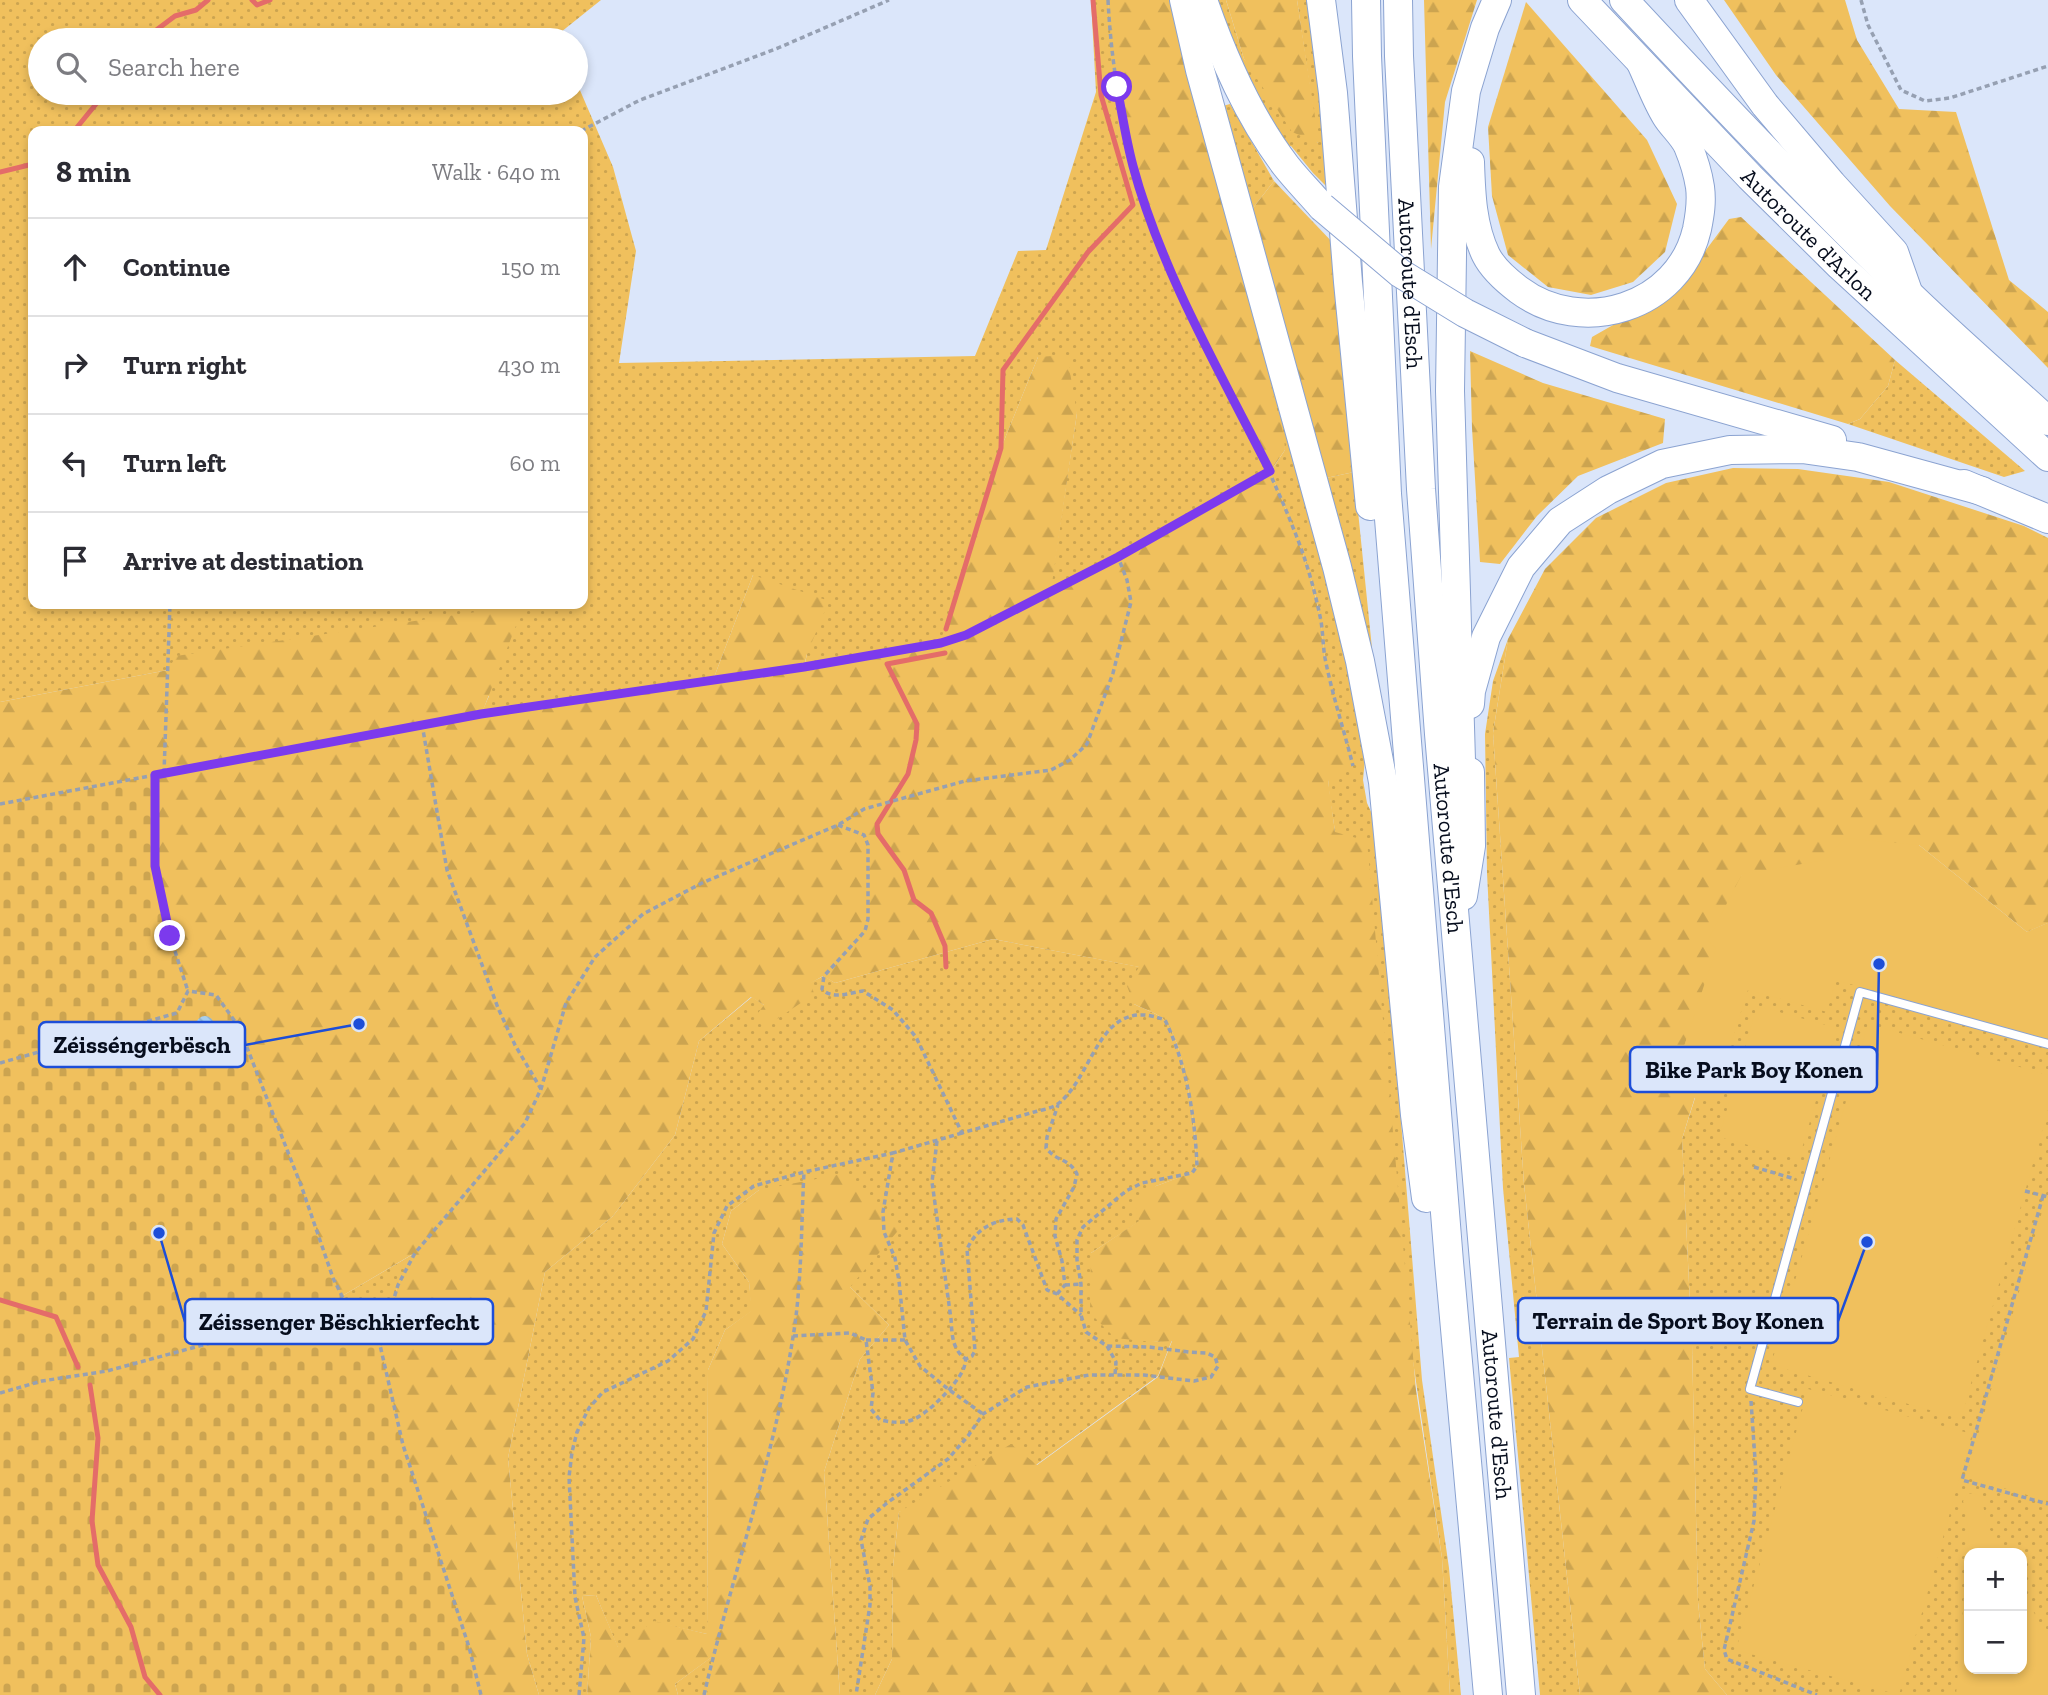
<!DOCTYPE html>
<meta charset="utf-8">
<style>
:root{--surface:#fff;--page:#f2f2f3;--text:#2b2b33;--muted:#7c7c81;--line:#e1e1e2}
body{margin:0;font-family:"Zilla Slab",serif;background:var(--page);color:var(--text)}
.controls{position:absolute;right:21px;bottom:21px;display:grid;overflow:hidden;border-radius:14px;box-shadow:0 4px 10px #0003}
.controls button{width:63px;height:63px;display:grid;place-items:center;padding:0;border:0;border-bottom:2px solid var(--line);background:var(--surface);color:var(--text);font:35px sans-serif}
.stop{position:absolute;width:21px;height:21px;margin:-16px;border:5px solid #7c3aed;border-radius:50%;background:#fff}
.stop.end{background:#7c3aed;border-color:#fff;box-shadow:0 2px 7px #0008}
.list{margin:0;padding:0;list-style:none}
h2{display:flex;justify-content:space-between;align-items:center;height:91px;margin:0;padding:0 28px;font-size:30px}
h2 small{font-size:23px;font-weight:400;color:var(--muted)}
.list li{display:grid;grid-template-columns:46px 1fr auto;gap:21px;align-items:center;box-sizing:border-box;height:98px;padding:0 28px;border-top:2px solid var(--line)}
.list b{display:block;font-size:26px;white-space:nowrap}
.list em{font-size:23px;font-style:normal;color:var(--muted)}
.icon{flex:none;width:38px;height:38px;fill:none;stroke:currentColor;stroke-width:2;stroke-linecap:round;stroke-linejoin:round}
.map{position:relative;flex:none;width:2048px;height:1695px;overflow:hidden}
.search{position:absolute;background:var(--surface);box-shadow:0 4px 10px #0003;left:28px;top:28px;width:560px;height:77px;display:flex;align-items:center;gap:18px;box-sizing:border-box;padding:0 24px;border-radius:38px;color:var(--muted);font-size:26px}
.panel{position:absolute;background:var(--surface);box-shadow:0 4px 10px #0003;left:28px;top:126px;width:560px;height:483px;border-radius:14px}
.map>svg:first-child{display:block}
.green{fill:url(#green-dots);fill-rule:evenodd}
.forest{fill:url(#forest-firs);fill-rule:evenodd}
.cemetery{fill:url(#cemetery-stones)}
.pitch{fill:#f0c05d}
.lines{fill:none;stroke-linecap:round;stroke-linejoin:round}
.stream{stroke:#e46c69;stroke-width:5}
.building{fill:url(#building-back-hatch)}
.lane-casing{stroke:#8ba3d1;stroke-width:10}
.highway-casing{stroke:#8ba3d1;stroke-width:30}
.path{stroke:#96a0b2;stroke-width:3.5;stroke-dasharray:5 3.5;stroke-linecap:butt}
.lane{stroke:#fff;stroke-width:8}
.highway{stroke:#fff;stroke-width:28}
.highway-bridge-casing{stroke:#8ba3d1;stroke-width:30;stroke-linecap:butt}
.highway-bridge{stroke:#fff;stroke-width:28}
.route{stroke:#7c3aed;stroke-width:9}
.labels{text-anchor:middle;stroke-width:5;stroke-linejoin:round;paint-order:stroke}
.street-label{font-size:23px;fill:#060d1d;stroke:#dbe6fa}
.leader{fill:none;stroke:#1d4ed8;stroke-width:2.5}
.callout-dot{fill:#1d4ed8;stroke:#dbe6fa;stroke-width:2.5}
.callout{fill:#dbe6fa;stroke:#1d4ed8;stroke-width:2.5}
.callout-label{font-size:24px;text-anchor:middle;font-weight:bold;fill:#060d1d}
</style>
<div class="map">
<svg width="2048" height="1695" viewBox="0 0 2048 1695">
<defs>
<pattern id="green-dots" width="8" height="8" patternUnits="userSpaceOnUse" patternTransform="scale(1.75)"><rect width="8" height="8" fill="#f0c05d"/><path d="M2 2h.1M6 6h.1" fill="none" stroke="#cca450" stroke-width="1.8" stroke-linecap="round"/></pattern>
<pattern id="forest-firs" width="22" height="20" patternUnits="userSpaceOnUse" patternTransform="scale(1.75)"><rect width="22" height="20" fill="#f0c05d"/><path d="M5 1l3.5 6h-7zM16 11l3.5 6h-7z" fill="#cca450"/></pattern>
<pattern id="cemetery-stones" width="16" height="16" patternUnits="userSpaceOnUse" patternTransform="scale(1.75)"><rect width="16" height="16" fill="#f0c05d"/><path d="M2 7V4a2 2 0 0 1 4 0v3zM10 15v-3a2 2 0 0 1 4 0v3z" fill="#cca450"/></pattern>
<pattern id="building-back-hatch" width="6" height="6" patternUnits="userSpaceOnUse" patternTransform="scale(1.75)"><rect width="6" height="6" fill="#a8cfee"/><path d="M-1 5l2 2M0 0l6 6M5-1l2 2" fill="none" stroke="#8fb1cc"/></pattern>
</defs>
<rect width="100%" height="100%" fill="#dbe6fa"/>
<g class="green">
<path d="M0,0H601L556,36L558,40H40V93H576V81L613,167L636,251L619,363L975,356L1018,251L1046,250L1096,92L1091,0H1108L1117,87L1124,124L1133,167L1150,218L1179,290L1271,471L1285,450L1200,112L1230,104L1274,181L1253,208L1326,478L1354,472L1374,668L1363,780L1367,803L1377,825L1422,1380L1449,1568L1461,1695H1450L1442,1558L1335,832C1333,815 1329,797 1328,779C1325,727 1329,675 1321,624C1313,571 1291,521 1270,472L1118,557L1050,591L1077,413L1038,357L1001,448L941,643L804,667L807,654L753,575L713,680L481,714L489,696L168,670L0,702ZM33,131H583V604H33Z"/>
<polygon points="1213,0 1226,0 1244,59 1318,143 1297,0 1310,0 1330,190 1313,173 1291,146 1288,147 1260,105"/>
<polygon points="1895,360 2025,471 2004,477 1848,424 1860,419 1888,386"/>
<polygon points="1508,639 1493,733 1524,1184 1580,1695 1540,1695 1509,1358 1519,1357 1503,1188 1487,873 1485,734 1493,681"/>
<path d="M2048,923V1695H1727L1705,1669L1698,1602L1692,1345L1682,1139L1695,1098L1670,1089L1708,940L2027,932ZM1969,1553H2022V1669H1969Z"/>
<path d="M993,939L1140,967L1134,1004C1143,1009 1161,1014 1167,1023C1187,1053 1195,1130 1197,1166L1192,1173L1156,1186L1140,1221L1091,1253L1153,1342L1172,1340L1158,1376L1036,1465L899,1512L893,1567L892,1659L875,1695H840L824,1472L860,1359L889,1325L850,1287L759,1190L731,1211L722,1244L749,1282L752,1311L725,1330L708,1370L707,1634L654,1622L618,1648L596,1595L582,1596L591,1637L587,1695H539L527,1654L508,1458L545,1272L613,1216L675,1135L699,1041L752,997L764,1005L824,976L835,983Z"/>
<polygon points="415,1253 398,1285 380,1345 347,1306 342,1296"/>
<polygon points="713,1656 706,1695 678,1695 675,1684"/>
</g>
<g class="forest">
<path d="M1108,0H1173L1200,112L1284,436L1285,450L1270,472L1296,533L1310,575L1321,621L1325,659L1353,766L1328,780L1335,832L1367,841L1416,1390L1442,1558L1450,1695H875L892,1659L893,1567L899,1512L1011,1444L1037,1465L1158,1377L1172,1341L1153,1342L1115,1338L1090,1313L1091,1253L1139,1221L1135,1204L1156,1186L1191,1173L1197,1166C1195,1130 1187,1053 1167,1023C1161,1014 1143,1009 1134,1004L1127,986L1139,967L993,939L835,983L823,976L811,983L814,994L764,1028L755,1017L764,1005L751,997L699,1041L675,1135L613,1216L545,1272L508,1458L527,1654L539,1695H0V702L168,670L176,656L524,605L482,713L713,680L753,575L829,601L807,654L804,666L940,643L1001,448L1038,357L1067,355L1077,413L1051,590L1118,557L1270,472C1264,455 1254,439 1246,424C1224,379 1199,335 1179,290C1137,196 1113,102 1108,0ZM413,1254L398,1285L379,1344L347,1306L342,1296Z"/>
<polygon points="1226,0 1297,0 1319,143 1292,132 1244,59"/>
<polygon points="1424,0 1477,0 1445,102 1431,249"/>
<polygon points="1724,0 1845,0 1857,40 1899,109 1956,112 2009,280 2048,312 2048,368 1890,206 1776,75"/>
<polygon points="1526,2 1647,140 1677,204 1665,252 1633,282 1591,295 1548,287 1508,255 1492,196 1488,127"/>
<polygon points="1274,181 1336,246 1354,472 1326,478 1253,208"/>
<polygon points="1741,217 1895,360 1888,386 1860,419 1848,424 1590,346 1592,337 1657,300 1700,258 1729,219"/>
<polygon points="1470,351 1543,383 1665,419 1663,443 1578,476 1537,516 1500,564 1480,562 1472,428"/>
<polygon points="1733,468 1798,469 1889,482 2024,526 2048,538 2048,923 2027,932 1919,845 1742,875 1670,1088 1695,1097 1682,1139 1692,1345 1698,1602 1705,1669 1727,1695 1580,1695 1524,1184 1493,733 1508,639 1545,569 1596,518 1666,483"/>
<polygon points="847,1173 902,1226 850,1287 889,1325 860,1359 824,1472 840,1695 706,1695 712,1657 675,1684 678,1695 587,1695 591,1637 582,1596 596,1595 618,1647 654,1621 707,1634 708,1370 725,1330 751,1311 749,1282 722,1244 731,1211 759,1190"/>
</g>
<polygon class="cemetery" points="155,775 155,866 170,936 188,990 216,995 239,1027 302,1188 333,1278 347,1306 380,1345 403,1445 469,1647 481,1695 0,1695 0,804"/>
<g class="pitch">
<polygon points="1844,838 1919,845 2027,932 2048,923 2048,1040 1836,980 1827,1012 1748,990 1712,1103 1670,1089 1716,949 1708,940 1742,874 1826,860"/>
<polygon points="1757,1006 1837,1028 1799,1159 1719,1137"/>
<polygon points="1868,1024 2048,1075 2048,1110 1961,1419 1771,1365"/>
<polygon points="2045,1201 2048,1202 2048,1501 1966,1477"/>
<polygon points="1808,1389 1972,1434 1899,1695 1736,1650"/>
<polygon points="1974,1493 1981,1497 1988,1526 2003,1553 1969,1553 1969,1669 2022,1669 2022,1590 2048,1639 2048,1695 1956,1695 1969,1531 1963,1501 1967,1494"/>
</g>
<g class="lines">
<g class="stream">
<polyline points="252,0 257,5 270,0"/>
<polyline points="147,40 155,31 175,16 196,10 208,0"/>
<polyline points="74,131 105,93"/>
<polyline points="0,172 33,164"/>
<polyline points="946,629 1001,448 1003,370 1088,252 1133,205 1101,95 1093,0"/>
<polyline points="945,653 887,664 917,724 916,740 908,774 877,824 878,834 904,870 914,900 931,913 945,946 946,967"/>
<polyline points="0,1300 56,1317 78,1367"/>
<polyline points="90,1385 98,1438 92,1521 98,1565 131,1627 145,1677 160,1695"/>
</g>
</g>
<circle class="building" cx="205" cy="1025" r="9"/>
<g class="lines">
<g class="lane-casing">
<polyline id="lane" points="1798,1402 1750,1389 1860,992 2048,1044"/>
</g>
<g class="highway-casing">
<g id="highway">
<polyline points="1184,0 1200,70 1337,567 1360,661 1383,782 1415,1115 1426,1198"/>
<path d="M1203,0C1223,58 1248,116 1286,166C1297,180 1310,193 1322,207"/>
<polyline points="1321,0 1333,93 1348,282 1370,506"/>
<polyline points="1366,0 1367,56 1387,494 1449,1262 1488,1695"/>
<path id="s1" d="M1398,0L1399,56L1421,489L1439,734L1521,1695"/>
<path id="s2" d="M1582,0L1750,177L1840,266L2048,457"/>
<path d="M1624,0C1716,99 1809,197 1906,291C1952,336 2001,378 2048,421"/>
<polyline points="1689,0 1765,105 1832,184 1894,252 1907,289"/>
<path d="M1470,162C1471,193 1472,226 1486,255C1493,269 1507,281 1519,290C1582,337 1679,308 1697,229C1700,214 1702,202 1700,187C1698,174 1693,158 1688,146C1683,135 1672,126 1666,116C1656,100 1649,80 1641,63"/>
<polyline points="1525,343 1617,378 1832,440"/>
<polyline points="1964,484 2048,519"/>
<polyline points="1470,704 1471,691 1486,637 1521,567 1560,521 1608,490 1662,464 1730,450 1802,449 1858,457 1982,491"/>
<polyline points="1462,794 1450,391 1453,187 1466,91 1485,28 1497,0"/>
<polyline points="1463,896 1471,846 1470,772"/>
</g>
</g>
<g class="path">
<path d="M1108,0C1113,101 1137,200 1180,291C1217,372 1262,448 1294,530C1306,559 1315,591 1321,621C1323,634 1323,646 1325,658C1332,694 1344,730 1353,766"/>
<polyline points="1861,0 1868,25 1901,90 1925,101 1950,98 2048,66"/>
<polyline points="581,131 640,100 778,48 889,0"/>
<polyline points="422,724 447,870 498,1008 515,1045 541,1089"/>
<polyline points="164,773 170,604"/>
<polyline points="155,775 155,866 170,936 188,991"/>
<polyline points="0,804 481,714 804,667 941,643 966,635 1118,557 1270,471"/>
<path d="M838,825L864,835L868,845V919L865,931L824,976L822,989C832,1000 849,993 863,991L893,1010L916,1037L962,1133C986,1126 1010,1119 1034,1112C1042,1110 1053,1108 1059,1103C1095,1074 1099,994 1165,1020C1187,1065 1195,1117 1197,1166L1192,1173L1142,1183L1126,1191L1083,1227L1077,1240V1260L1081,1284V1315L1086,1332L1107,1346L1149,1347L1189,1352L1207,1353L1215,1357L1218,1366L1211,1377L1194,1381L1144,1375H1089L1027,1387L983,1414L968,1436L948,1459L887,1503L868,1519L861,1540L870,1586V1605L856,1695"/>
<polyline points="0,1063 177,1013 188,991 216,995 239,1027 302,1188 333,1278 347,1306 380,1345 403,1445 469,1647 481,1695"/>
<polyline points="962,1133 893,1153 883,1212 884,1232 895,1258 899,1281 905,1340 920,1366 948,1389 983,1414"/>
<path d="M937,1141L932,1182L951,1319C952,1334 952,1350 966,1359"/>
<polyline points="1754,1167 1795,1179"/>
<polyline points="2025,1191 2048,1197"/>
<polyline points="2043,1196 1962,1480 2048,1504"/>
<polyline points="1065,1285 1081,1284"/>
<path d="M1057,1294L1065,1285L1062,1261L1055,1236L1056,1219L1074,1187L1077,1174C1068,1157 1058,1163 1046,1148L1047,1137L1058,1105"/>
<path d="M793,1336L850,1333L866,1340L873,1393L871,1409L880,1420C891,1422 901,1424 912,1420C928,1414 956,1385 963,1370C965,1366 965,1363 966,1359L972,1356L975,1351L967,1249C977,1228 993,1220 1017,1219L1023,1225L1047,1290L1057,1294L1081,1315"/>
<polyline points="866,1340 905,1340"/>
<polyline points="380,1345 398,1285 415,1253 525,1123 541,1089 566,1003 595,957 643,914 702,883 838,825 864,809 965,781 1051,770 1070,760 1087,744 1113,673 1131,602 1127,580 1118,557"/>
<polyline points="1107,1346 1116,1362 1115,1375"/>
<polyline points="0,1393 42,1381 107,1371 347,1306"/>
<polyline points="1751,1401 1756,1474 1754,1521 1724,1650 1727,1659 1817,1695"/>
<polyline points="579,1695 584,1638 575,1597 569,1477 572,1452 577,1432 589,1408 603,1392 668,1361 693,1339 706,1311 714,1233 727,1206 754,1186 804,1172 893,1153"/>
<path d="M704,1695C732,1575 774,1459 793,1337C802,1283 801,1227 804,1172"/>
</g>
<use href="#lane" class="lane"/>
<use href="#highway" class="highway"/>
<g class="highway-bridge-casing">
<polyline id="highway-bridge" points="1322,207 1400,273 1465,313 1525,343"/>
</g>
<use href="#highway-bridge" class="highway-bridge"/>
</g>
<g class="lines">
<path class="route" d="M170,936L155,866V775L481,714L804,667L941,643L966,635L1118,557L1270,471C1221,374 1161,271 1133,166C1126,140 1122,113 1117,87"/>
</g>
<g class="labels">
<g class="street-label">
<text dy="8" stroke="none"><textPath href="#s2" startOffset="326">Autoroute d'Arlon</textPath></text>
<text dy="8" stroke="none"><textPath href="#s1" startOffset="284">Autoroute d'Esch</textPath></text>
<text dy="8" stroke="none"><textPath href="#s1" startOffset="850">Autoroute d'Esch</textPath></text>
<text dy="8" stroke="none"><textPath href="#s1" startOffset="1418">Autoroute d'Esch</textPath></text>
</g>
</g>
<path class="leader" d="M359 1024L245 1045M1879 964L1877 1070M1867 1242L1838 1321M159 1233L185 1322"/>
<g class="callout-dot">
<circle cx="359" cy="1024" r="7"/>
<circle cx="1879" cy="964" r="7"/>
<circle cx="1867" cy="1242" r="7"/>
<circle cx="159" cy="1233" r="7"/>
</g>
<g class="callout">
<rect x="39" y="1022" width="206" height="45" rx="7"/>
<rect x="1630" y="1047" width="247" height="45" rx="7"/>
<rect x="1518" y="1298" width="320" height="45" rx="7"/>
<rect x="185" y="1299" width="308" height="45" rx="7"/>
</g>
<g class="callout-label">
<text x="142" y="1053">Zéisséngerbësch</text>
<text x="1754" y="1078">Bike Park Boy Konen</text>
<text x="1678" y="1329">Terrain de Sport Boy Konen</text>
<text x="339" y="1330">Zéissenger Bëschkierfecht</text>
</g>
</svg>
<div class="controls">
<button>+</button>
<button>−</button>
</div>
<div class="stop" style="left:1117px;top:87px"></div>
<div class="stop end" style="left:170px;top:936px"></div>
<div class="search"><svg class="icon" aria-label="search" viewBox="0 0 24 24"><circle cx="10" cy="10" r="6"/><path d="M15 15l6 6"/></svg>Search here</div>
<section class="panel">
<h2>8 min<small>Walk · 640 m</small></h2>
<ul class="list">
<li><svg class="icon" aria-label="ahead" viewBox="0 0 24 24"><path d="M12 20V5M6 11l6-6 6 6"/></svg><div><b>Continue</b></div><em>150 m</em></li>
<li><svg class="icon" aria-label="right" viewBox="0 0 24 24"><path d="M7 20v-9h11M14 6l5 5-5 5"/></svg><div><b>Turn right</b></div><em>430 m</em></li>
<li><svg class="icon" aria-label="left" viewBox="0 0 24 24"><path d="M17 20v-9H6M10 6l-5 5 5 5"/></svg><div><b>Turn left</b></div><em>60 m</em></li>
<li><svg class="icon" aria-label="arrive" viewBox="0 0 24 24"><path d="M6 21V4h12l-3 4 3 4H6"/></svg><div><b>Arrive at destination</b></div></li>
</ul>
</section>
</div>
